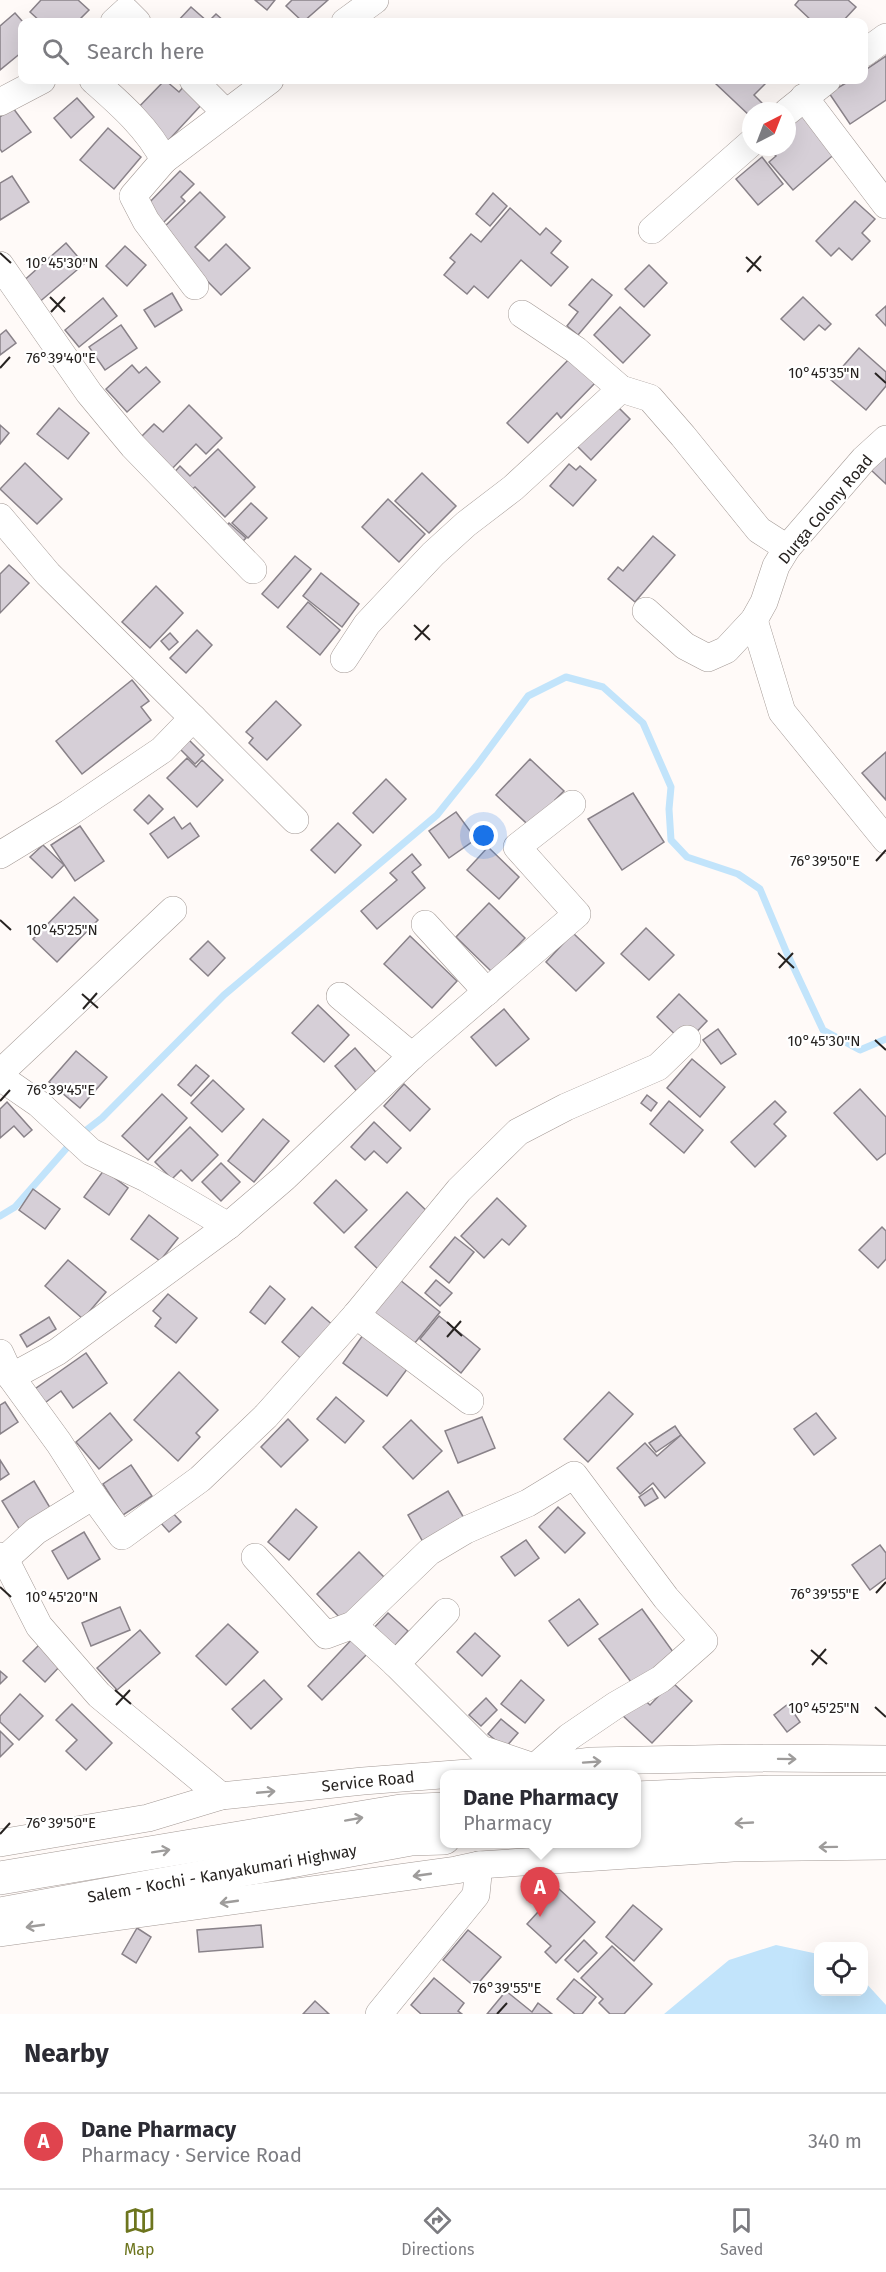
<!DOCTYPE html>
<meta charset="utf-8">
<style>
:root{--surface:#fff;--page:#f2f2f3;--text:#2b2b33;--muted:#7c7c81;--line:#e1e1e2;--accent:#6d751e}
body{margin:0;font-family:"Fira Sans",sans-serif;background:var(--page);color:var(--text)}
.controls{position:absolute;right:18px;bottom:18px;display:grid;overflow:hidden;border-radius:12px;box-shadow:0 6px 24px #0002}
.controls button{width:54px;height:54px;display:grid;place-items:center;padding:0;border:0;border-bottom:2px solid var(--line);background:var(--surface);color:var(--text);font:30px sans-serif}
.compass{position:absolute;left:742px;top:102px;width:54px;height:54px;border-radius:50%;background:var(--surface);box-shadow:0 6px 24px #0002;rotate:42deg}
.you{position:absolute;left:484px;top:836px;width:21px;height:21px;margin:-15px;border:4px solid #fff;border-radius:50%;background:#1a73e8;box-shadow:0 0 0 9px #1a73e833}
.badge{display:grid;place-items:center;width:39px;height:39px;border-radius:50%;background:var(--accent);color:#fff;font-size:20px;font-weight:700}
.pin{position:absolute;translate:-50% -50px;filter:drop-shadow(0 2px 3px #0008)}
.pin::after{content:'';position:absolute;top:32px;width:21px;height:18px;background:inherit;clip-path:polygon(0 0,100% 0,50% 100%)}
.popup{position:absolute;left:440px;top:1770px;width:201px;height:78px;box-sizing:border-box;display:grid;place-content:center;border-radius:12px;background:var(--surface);filter:drop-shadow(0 2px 4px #0005);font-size:20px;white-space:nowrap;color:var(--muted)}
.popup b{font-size:22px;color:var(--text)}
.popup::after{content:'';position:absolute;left:50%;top:100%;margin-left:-12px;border:12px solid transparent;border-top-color:var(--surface)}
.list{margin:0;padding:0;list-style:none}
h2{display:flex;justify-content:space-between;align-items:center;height:78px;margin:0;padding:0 24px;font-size:26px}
h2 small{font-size:20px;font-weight:400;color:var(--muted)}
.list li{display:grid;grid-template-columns:39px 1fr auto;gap:18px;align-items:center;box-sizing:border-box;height:96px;padding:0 24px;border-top:2px solid var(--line)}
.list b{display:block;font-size:22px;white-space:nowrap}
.list p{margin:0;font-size:20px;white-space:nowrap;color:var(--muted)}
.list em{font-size:20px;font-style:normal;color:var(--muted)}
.icon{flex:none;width:33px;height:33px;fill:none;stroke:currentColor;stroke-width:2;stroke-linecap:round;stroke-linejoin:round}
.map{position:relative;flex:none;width:886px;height:2014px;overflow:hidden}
.search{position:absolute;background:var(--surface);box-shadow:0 6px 24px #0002;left:18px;right:18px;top:18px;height:66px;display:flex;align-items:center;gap:15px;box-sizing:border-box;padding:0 21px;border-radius:12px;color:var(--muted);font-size:22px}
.sheet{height:174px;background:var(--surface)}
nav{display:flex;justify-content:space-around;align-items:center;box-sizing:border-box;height:84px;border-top:2px solid var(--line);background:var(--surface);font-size:16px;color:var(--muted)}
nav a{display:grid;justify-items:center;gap:3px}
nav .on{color:var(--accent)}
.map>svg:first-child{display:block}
.water{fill:#c2e4fb}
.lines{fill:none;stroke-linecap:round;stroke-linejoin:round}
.stream{stroke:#c2e4fb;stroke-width:7}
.building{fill:#d6cfd7;stroke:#898289;stroke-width:1.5}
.minor-casing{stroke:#a39995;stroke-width:28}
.highway-casing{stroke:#a39995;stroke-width:34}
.minor{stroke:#fff;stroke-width:27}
.highway{stroke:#fff;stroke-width:33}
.oneway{stroke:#9e9c9b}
.ticks{fill:none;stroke:#272321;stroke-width:2}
.labels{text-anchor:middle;stroke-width:4.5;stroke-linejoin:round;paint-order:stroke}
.street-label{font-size:16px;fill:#272321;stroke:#fff}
.ticks-label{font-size:15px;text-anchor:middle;fill:#272321;stroke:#fff;stroke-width:4.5;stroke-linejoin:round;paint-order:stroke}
</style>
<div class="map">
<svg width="886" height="2014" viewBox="0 0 886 2014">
<rect width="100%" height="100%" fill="#fffaf8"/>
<polygon class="water" points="776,1945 818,1954 818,1992 864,1992 864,1981 886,2005 886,2014 664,2014 729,1960"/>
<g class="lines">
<g class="stream">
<polyline points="80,1135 102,1118 224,995 437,815 477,765 528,696 566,677 603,687 643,723 671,787 669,809 671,840 687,857 738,874 760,889 786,951 823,1030 860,1050 886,1039"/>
<polyline points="0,1216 15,1207 72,1142"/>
</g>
</g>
<g class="building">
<polygon points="41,0 78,0 89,10 77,22 41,22 30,12"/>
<polygon points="255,0 275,0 267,10"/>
<polygon points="292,0 328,0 303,22 286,6"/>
<polygon points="799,0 848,0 856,7 842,22 813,22 795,5"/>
<polygon points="191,7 208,22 177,22"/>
<polygon points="15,13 23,22 22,52 0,70 0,26"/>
<polygon points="216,14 225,22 208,22"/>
<polygon points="886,56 886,100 850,124 829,93 851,80 864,80 864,71"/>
<polygon points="165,80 179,92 185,85 204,102 166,143 133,113"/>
<polygon points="718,80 769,80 754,95 763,104 756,111 751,111 751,117 715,83"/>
<polygon points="77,98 94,117 71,138 54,118"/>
<polygon points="13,108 31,132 2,152 0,149 0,117"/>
<polygon points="803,110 838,151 793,190 769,162 776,156 768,147 787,147 787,124"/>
<polygon points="108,128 141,157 114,189 80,160"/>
<polygon points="762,157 783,184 758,205 736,179"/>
<polygon points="180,171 194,184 181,197 185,201 162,224 145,207"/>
<polygon points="12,176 29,202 0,220 0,183"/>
<polygon points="200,192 225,217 195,247 209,261 226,244 250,268 221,295 159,232"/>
<polygon points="493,193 507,206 490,226 476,214"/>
<polygon points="855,201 875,219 862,233 870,241 852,260 839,248 831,256 816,241"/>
<polygon points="510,208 540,235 546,228 561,241 551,253 568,267 551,286 521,260 488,298 474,286 467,294 444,275 455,262 450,258 471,234 481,242"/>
<polygon points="66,243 84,264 37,304 20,284"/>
<polygon points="125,246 146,265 127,286 106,266"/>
<polygon points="649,265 667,283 644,307 625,289"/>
<polygon points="592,279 612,295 578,335 567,326 578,312 569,305"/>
<polygon points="172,293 182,310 155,327 144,310"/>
<polygon points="803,297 831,324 825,330 819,325 804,340 781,319"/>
<polygon points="103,298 117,316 79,347 65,330"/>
<polygon points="886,306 886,326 876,315"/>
<polygon points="620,307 650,335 623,363 594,335"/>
<polygon points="121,325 137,348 105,370 89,347"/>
<polygon points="6,330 16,343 0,355 0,335"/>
<polygon points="859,348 886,372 886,386 866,410 831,380"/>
<polygon points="571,357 596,382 561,418 557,413 528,443 507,423"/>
<polygon points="132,365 139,373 146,367 160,382 127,412 106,389"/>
<polygon points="615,404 630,419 591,460 576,445"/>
<polygon points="189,405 222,438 206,454 196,444 168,473 136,442 154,424 163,432"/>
<polygon points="59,408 89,433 68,459 37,434"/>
<polygon points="0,425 9,433 0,444"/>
<polygon points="218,449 255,487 225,517 195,487 188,493 171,476 180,466 190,476"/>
<polygon points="886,453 886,484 871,470"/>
<polygon points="25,463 62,499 37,524 0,489"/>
<polygon points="569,464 576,470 580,466 596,480 573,506 550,486"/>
<polygon points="422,473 456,506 429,533 395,501"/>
<polygon points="388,499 425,534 399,562 362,527"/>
<polygon points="251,503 267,518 248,538 232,523"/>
<polygon points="229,523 246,538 239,545 223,530"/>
<polygon points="653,536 675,555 635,602 608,579 618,567 623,571"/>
<polygon points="295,556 311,569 278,608 262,594"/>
<polygon points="9,565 29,583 0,613 0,574"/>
<polygon points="321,573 359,604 342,627 303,596"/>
<polygon points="156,586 183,613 150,648 122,622"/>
<polygon points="308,602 340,630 320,655 287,627"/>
<polygon points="197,630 212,645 186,673 170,658"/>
<polygon points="170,633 178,642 169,650 161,641"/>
<polygon points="132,680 149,701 141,707 151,720 82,774 56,741"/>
<polygon points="276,701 301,725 267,760 249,743 253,738 246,732"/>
<polygon points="183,734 204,755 195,764 174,743"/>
<polygon points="886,752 886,800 862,773"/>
<polygon points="187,758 196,767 202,760 223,780 197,807 167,778"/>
<polygon points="530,759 564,791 555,800 563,807 538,834 496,795"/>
<polygon points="386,779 406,799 373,833 353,813"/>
<polygon points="633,793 664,842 622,870 588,819"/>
<polygon points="149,795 163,809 148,824 134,810"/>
<polygon points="456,812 476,839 449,858 429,831"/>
<polygon points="174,817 182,829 190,823 199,836 168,858 150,834"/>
<polygon points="338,823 361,845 335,873 311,850"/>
<polygon points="80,826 104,861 75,881 51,845"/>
<polygon points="43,845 64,865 52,878 30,857"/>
<polygon points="488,847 519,877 499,899 467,870"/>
<polygon points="412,854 421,865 412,872 425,888 377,929 361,911 397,880 390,873"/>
<polygon points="74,897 98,920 57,962 33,939"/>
<polygon points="489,903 525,938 492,972 456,937"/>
<polygon points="646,928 674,955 649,980 621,954"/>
<polygon points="573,933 604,963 576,991 546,962"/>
<polygon points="410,936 457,981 432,1008 384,964"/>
<polygon points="208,941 225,958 208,976 190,959"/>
<polygon points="679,994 707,1021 685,1044 657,1017"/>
<polygon points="318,1005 349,1035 324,1062 292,1033"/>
<polygon points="504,1009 529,1039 496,1066 471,1037"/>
<polygon points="718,1029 736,1054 721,1064 703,1040"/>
<polygon points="355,1048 380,1077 360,1095 335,1066"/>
<polygon points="76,1051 107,1077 80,1108 49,1082"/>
<polygon points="692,1059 725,1087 700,1117 667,1088"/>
<polygon points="196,1065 209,1076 191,1096 178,1085"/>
<polygon points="213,1080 244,1109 222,1132 191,1103"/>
<polygon points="404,1084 430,1109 410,1131 384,1106"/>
<polygon points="860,1089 886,1117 886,1153 877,1160 834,1113"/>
<polygon points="162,1094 187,1118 148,1160 122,1136"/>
<polygon points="647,1095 657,1103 651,1111 641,1103"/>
<polygon points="669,1101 703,1130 684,1153 650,1124"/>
<polygon points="775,1101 786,1112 774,1124 786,1136 755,1167 731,1142"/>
<polygon points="7,1102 32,1130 24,1137 14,1126 0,1138 0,1109"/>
<polygon points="263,1119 289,1141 254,1182 228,1161"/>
<polygon points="374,1122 401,1148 387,1163 374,1151 365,1160 351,1147"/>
<polygon points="190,1127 218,1155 192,1181 181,1170 172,1179 155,1162"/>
<polygon points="221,1163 240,1182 221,1201 202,1182"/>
<polygon points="104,1170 128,1188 109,1215 84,1197"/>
<polygon points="336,1180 367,1210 344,1233 314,1203"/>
<polygon points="33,1189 60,1209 45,1229 19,1210"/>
<polygon points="407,1192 431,1215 380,1271 355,1247"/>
<polygon points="497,1198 526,1226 509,1245 502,1239 484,1258 461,1236"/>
<polygon points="149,1215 178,1238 160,1261 131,1239"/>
<polygon points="882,1227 886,1231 886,1259 878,1268 859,1250"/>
<polygon points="455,1237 474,1252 449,1283 430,1267"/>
<polygon points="68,1260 106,1292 83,1319 45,1286"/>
<polygon points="400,1280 440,1312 410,1349 370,1317"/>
<polygon points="436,1280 452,1293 440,1306 425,1293"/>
<polygon points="270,1286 285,1299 265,1324 250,1312"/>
<polygon points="168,1294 197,1318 176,1343 155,1326 161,1318 153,1311"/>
<polygon points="312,1307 335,1327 305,1362 282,1342"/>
<polygon points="439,1316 480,1349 461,1373 420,1339"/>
<polygon points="49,1317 56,1329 27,1347 20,1335"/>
<polygon points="363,1335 408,1368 387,1396 343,1363"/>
<polygon points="86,1353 107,1383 73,1408 61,1391 42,1405 32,1391"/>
<polygon points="179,1372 218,1410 196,1433 200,1437 178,1461 134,1420"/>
<polygon points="609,1392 633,1414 588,1462 564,1439"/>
<polygon points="336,1397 364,1421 345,1443 317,1419"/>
<polygon points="5,1402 18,1422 0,1434 0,1405"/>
<polygon points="110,1413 132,1440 99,1469 76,1442"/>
<polygon points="816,1413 836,1438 814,1455 794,1429"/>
<polygon points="482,1417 495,1448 458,1463 445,1431"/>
<polygon points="288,1419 308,1440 281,1467 261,1447"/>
<polygon points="411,1420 442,1451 413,1479 383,1447"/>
<polygon points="675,1426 681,1435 656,1452 649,1443"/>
<polygon points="681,1435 705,1463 665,1498 653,1483 640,1494 617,1468 645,1443 657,1456"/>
<polygon points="0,1460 9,1474 0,1480"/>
<polygon points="131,1465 152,1496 123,1515 103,1484"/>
<polygon points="34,1481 52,1511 20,1530 2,1501"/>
<polygon points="652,1488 658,1498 645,1506 639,1497"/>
<polygon points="448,1491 464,1518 423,1542 408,1515"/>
<polygon points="558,1507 585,1533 565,1553 539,1527"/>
<polygon points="296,1509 317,1527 289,1560 268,1542"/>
<polygon points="172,1512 181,1522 169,1532 160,1522"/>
<polygon points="84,1532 100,1559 68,1579 52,1551"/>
<polygon points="526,1540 539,1558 515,1576 501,1557"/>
<polygon points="880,1545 886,1553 886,1578 870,1590 852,1565"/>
<polygon points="359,1552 386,1579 343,1621 317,1594"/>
<polygon points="579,1599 598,1624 568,1646 549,1621"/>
<polygon points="120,1607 130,1630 91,1646 82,1623"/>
<polygon points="642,1609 676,1656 634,1686 599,1639"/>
<polygon points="388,1613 408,1631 391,1650 371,1631"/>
<polygon points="228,1624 258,1652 226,1685 196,1656"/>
<polygon points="140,1630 160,1653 117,1690 97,1668"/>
<polygon points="475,1633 500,1656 482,1676 457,1652"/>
<polygon points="354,1637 369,1652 322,1700 308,1686"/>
<polygon points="40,1644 61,1665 45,1682 23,1661"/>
<polygon points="0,1671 7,1677 0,1684"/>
<polygon points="264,1680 282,1699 251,1729 232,1709"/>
<polygon points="521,1680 544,1700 525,1723 501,1704"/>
<polygon points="672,1682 692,1701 652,1743 621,1714 639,1695 650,1705"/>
<polygon points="20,1694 43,1716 19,1740 0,1722 0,1716"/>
<polygon points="486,1698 497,1710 481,1726 469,1715"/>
<polygon points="72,1704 112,1743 86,1770 66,1751 77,1740 56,1720"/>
<polygon points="788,1704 800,1722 787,1732 774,1715"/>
<polygon points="501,1719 518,1733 505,1748 488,1734"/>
<polygon points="0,1731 13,1744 0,1757"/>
<polygon points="559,1889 595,1922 556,1963 545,1952 551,1946 527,1924"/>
<polygon points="633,1905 662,1929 634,1961 606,1937"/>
<polygon points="261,1925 263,1947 199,1952 197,1930"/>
<polygon points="137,1928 151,1937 136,1963 122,1954"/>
<polygon points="468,1930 501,1957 475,1987 443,1960"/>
<polygon points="584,1940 597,1953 578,1972 565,1960"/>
<polygon points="612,1946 652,1984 624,2014 610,2014 599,2003 603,1999 581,1978"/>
<polygon points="434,1978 464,2003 458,2011 462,2014 421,2014 411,2005"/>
<polygon points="574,1979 596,1997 582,2014 575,2014 557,1999"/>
<polygon points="506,1991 532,2012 538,2003 552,2014 487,2014"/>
<polygon points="315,2001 329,2014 303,2014"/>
</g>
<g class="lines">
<g class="minor-casing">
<g id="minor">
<polyline points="114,22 126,11 137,22"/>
<polyline points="345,22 375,0"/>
<polyline points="864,53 886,37"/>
<path d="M93,80C119,103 148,128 164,160L133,196L146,221L195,286"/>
<polyline points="193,80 226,113"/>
<polyline points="804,97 886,205"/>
<polyline points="0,102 42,80"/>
<polyline points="787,112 827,80"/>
<polyline points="164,160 270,80"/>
<polyline points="652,230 751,143"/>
<polyline points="0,265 89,393 133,446 253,570"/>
<polyline points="522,314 576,350 621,389 650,398 683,436 759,530 787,548"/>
<polyline points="0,517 48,574 193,718 162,750 69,813 0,855"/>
<polyline points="646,611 685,646 708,658 726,650 754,620 764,602 776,566 787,548 864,459 886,439"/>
<polyline points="754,620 782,712 886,840"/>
<polyline points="344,659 367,624 433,554 466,524 513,488 621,389"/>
<polyline points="193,718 295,820"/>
<polyline points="425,924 487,992"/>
<polyline points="340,996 412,1056"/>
<polyline points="0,1073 173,910"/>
<polyline points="0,1077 39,1104 91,1152 146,1178 228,1226 284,1178 412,1056 577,914 517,847 572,804"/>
<polyline points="356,1315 470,1401"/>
<polyline points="0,1353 11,1377 57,1352 228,1226"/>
<polyline points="11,1377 59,1443 93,1496"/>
<polyline points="0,1556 5,1559 39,1626 99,1695 221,1796"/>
<polyline points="255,1557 326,1635 353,1625 429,1552 466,1530 528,1503 574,1475 666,1598 704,1641 661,1679 616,1705 569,1737 534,1768"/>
<polyline points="5,1559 36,1531 93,1496 122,1536 200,1479 266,1416 356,1315 459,1190 518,1132 566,1107 658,1067 687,1039"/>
<polyline points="446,1612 396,1664 481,1749 525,1764"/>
<polyline points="353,1625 396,1664"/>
<polyline points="0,1843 148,1818 221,1796 363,1781 534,1768 592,1761 746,1758 886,1759"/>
<polyline points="0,1933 456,1870 479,1865 733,1848 886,1846"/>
<polyline points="379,2014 476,1895 479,1865"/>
</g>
</g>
<g class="highway-casing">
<g id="highway">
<polyline points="636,1798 769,1792 886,1792"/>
<polyline points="636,1828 836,1819 886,1820"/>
<polyline points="0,1878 401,1811 444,1809"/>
<polyline points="0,1914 411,1839 444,1838"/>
</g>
</g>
<use href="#minor" class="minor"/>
<use href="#highway" class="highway"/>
</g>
<defs><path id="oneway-shaft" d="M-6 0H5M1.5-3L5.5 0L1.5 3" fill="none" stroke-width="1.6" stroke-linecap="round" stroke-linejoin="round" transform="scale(1.5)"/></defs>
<g class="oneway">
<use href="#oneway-shaft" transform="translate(787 1759) rotate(1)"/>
<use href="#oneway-shaft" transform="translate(592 1762) rotate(-4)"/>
<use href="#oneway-shaft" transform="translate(266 1792) rotate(-5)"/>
<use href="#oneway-shaft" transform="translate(354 1819) rotate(-10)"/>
<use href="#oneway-shaft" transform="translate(744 1823) rotate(177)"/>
<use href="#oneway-shaft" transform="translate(828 1847) rotate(179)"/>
<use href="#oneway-shaft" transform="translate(161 1851) rotate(-9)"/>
<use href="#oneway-shaft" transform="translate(422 1875) rotate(172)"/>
<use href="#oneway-shaft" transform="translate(229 1902) rotate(172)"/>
<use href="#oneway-shaft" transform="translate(35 1926) rotate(172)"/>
</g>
<path class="ticks" d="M0,253L11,263M746,257L761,271M747,272L761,256M50,297L65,312M51,312L65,297M0,368L10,357M875,373L886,383M414,625L430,640M415,640L429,625M876,861L886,850M0,920L11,930M778,953L794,968M779,968L793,953M82,994L98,1008M83,1009L97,993M875,1040L886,1050M0,1101L10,1090M447,1322L462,1336M447,1337L461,1321M0,1587L11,1597M876,1593L886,1582M811,1650L827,1664M812,1665L826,1649M115,1690L131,1704M116,1705L130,1690M875,1707L886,1717M0,1834L10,1823M497,2014L507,2003"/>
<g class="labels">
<g class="street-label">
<text transform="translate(825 509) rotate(-50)" y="6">Durga Colony Road</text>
<text transform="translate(368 1781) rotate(-6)" y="6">Service Road</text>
<text transform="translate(222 1873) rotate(-10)" y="6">Salem - Kochi - Kanyakumari Highway</text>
</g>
</g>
<g class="ticks-label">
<text x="62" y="268">10°45'30"N</text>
<text x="61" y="363">76°39'40"E</text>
<text x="824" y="378">10°45'35"N</text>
<text x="825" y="866">76°39'50"E</text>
<text x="62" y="935">10°45'25"N</text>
<text x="824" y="1046">10°45'30"N</text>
<text x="61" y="1095">76°39'45"E</text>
<text x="825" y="1599">76°39'55"E</text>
<text x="62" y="1602">10°45'20"N</text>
<text x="824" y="1713">10°45'25"N</text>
<text x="61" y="1828">76°39'50"E</text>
<text x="507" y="1993">76°39'55"E</text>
</g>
</svg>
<div class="controls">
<button><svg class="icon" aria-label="locate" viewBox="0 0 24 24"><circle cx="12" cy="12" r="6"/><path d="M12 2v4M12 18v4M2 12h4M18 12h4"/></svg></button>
</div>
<svg class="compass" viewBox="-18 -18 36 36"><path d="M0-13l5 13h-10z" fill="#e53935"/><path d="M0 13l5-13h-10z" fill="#7c7c81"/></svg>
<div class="you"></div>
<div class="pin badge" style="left:540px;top:1917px;background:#e0444e">A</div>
<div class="popup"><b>Dane Pharmacy</b>Pharmacy</div>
<div class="search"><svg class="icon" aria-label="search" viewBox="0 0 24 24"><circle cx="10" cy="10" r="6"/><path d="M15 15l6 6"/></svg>Search here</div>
</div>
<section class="sheet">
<h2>Nearby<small></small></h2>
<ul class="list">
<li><span class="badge" style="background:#e0444e">A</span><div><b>Dane Pharmacy</b><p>Pharmacy · Service Road</p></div><em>340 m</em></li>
</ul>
</section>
<nav>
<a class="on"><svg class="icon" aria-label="map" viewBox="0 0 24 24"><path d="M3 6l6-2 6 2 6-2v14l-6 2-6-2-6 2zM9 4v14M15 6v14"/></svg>Map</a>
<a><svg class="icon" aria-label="directions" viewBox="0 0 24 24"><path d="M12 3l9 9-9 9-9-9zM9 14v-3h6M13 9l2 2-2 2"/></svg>Directions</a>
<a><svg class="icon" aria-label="saved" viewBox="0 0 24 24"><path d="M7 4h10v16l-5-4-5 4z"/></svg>Saved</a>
</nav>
